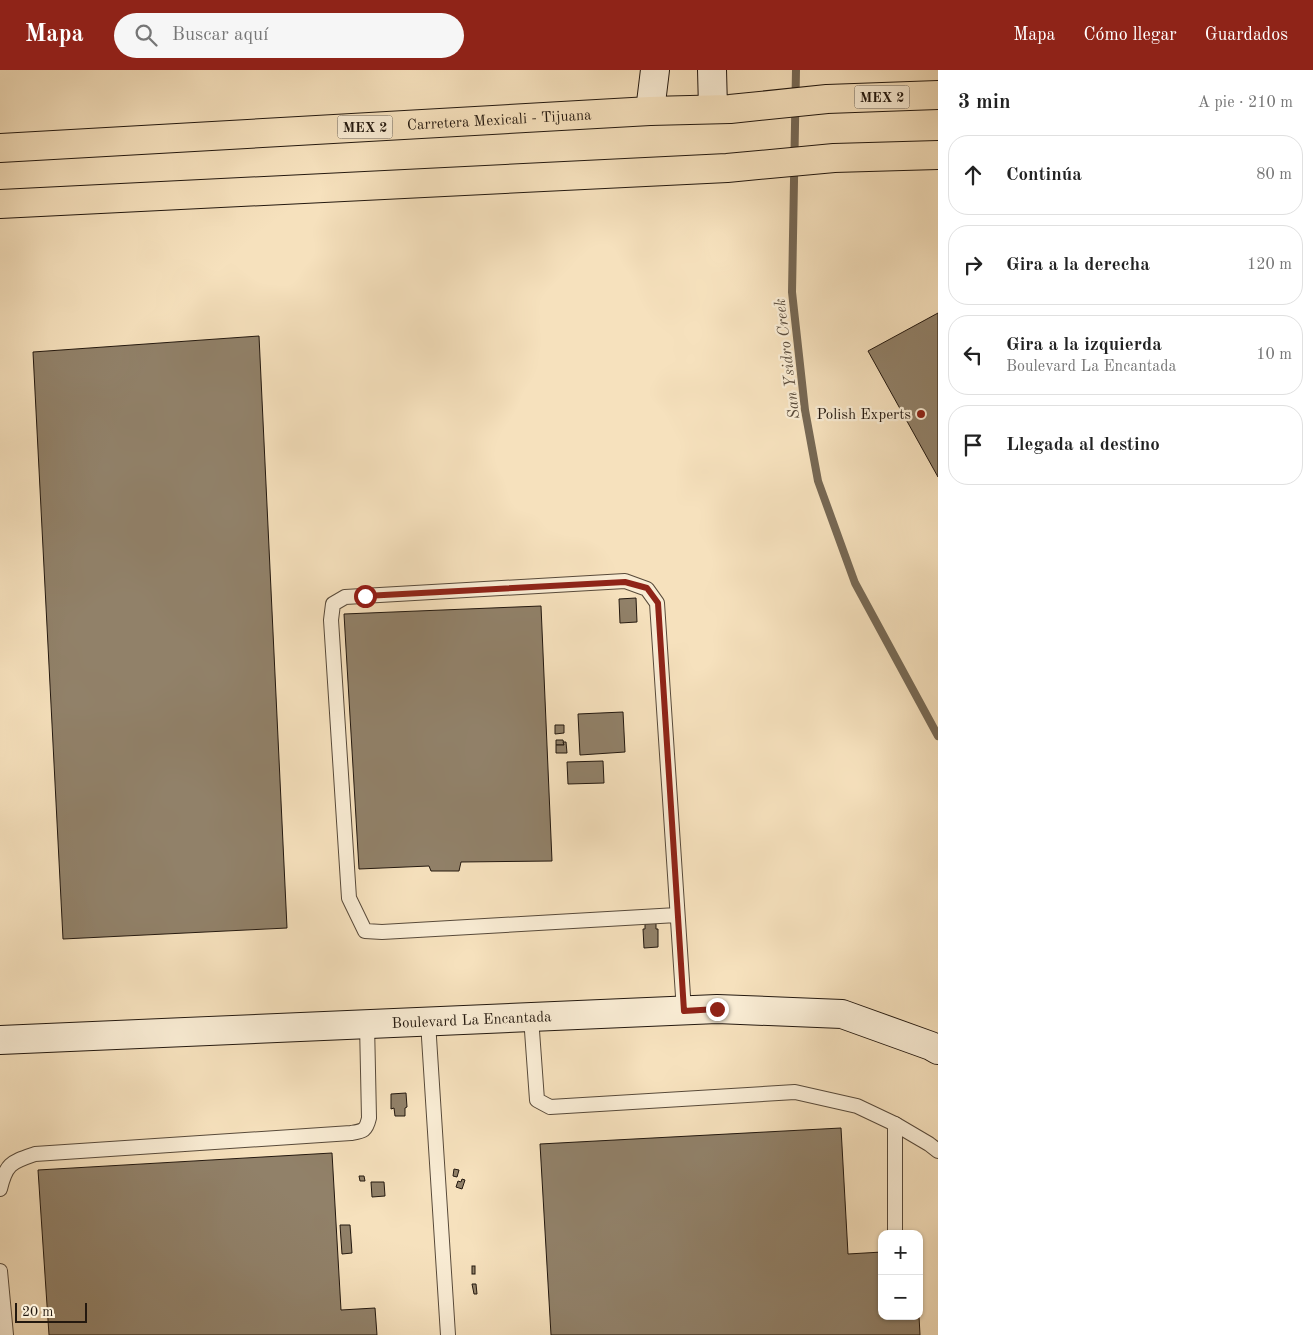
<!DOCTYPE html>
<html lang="es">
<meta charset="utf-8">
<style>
:root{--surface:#fff;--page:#f6f6f6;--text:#222;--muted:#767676;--line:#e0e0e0;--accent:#8f2418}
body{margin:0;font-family:"Old Standard TT",serif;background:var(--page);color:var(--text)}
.controls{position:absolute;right:15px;bottom:15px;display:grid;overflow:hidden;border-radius:10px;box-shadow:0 1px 4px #0004}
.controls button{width:45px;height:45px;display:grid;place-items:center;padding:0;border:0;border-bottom:1px solid var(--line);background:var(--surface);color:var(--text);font:25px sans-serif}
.scale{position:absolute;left:15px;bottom:12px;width:72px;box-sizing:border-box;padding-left:5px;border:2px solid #23180f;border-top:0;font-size:14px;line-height:18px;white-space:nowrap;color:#23180f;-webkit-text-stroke:4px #f9ecd4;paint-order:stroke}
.stop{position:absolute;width:15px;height:15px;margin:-11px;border:4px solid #8f2418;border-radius:50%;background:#fff}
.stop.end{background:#8f2418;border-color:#fff;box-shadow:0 1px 5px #0008}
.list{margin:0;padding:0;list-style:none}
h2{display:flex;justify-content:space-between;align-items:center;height:65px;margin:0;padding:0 20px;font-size:21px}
h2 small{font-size:16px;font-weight:400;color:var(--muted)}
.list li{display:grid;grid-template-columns:32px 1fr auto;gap:15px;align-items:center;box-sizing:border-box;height:80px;margin:0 10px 10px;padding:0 10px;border:1px solid var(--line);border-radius:20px}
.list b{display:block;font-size:19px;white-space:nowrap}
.list p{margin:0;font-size:16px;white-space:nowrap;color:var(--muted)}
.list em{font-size:16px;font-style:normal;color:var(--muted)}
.icon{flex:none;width:28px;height:28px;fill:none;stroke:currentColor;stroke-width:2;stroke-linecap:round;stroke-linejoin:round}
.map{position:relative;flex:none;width:938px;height:1265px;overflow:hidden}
header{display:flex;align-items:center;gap:30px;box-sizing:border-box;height:70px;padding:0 25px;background:var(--accent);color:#fff}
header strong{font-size:24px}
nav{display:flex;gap:28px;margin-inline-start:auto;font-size:18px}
.search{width:350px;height:45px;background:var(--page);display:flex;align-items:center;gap:12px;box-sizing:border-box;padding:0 18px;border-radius:28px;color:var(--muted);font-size:19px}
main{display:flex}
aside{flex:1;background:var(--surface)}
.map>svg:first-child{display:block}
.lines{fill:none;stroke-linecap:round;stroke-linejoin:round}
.stream{stroke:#766854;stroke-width:8}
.building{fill:#918169;stroke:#23180f}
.lane-casing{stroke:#584a3a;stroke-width:16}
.secondary-casing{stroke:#23180f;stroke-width:30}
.highway-casing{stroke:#23180f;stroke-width:30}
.lane{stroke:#f9ecd4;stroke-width:14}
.secondary{stroke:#f9ecd4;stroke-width:28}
.highway{stroke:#f6e1bd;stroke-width:28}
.route{stroke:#8f2418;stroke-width:6}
.poi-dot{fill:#8f2418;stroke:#f9ecd4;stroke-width:2}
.labels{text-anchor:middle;stroke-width:4.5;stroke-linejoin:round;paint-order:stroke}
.shield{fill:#f9ecd4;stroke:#63584a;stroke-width:1}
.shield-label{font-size:14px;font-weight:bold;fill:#23180f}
.street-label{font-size:15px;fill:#23180f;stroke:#f9ecd4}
.poi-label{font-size:15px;fill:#23180f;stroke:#f9ecd4;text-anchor:end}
.water-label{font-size:16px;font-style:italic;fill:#5b4d3d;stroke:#f9ecd4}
</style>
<header>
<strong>Mapa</strong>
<div class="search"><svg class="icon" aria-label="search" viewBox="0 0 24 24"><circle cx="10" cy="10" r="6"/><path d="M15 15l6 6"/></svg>Buscar aquí</div>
<nav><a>Mapa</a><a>Cómo llegar</a><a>Guardados</a></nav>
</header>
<main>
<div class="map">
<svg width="938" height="1265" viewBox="0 0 938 1265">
<rect width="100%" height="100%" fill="#f6e1bd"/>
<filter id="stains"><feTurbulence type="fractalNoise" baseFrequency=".004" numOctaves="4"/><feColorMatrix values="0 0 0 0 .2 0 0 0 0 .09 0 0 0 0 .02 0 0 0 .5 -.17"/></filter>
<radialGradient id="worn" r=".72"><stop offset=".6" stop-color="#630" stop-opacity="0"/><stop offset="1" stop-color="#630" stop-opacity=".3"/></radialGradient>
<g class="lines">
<polyline class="stream" points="796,0 792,222 805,340 818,411 855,513 938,666"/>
</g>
<g class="building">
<polygon points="938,243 938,407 868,281"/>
<polygon points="259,266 287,858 63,869 33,282"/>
<polygon points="636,528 637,552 620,553 619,529"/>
<polygon points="541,536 552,791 461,792 459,801 431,801 429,796 359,799 344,544"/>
<polygon points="623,642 625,682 580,685 578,644"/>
<polygon points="555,655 564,655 564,663 555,664"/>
<polygon points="556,670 563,670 564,675 556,675"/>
<polygon points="563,672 566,672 567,683 556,683 556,675 564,675"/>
<polygon points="603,691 604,713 568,714 567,692"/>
<polygon points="656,853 656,859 658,859 658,877 644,878 643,859 645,859 645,854"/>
<polygon points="406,1023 407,1037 405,1038 405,1046 395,1046 394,1038 391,1039 391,1024"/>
<polygon points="841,1058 848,1184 882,1182 882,1246 919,1246 920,1265 551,1265 540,1074"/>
<polygon points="332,1083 341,1240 375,1238 377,1265 49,1265 38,1100"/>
<polygon points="454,1099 459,1100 457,1107 453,1106"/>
<polygon points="359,1106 364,1106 365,1111 360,1111"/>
<polygon points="462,1109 465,1110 462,1119 456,1117 458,1111 461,1112"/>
<polygon points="371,1112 384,1112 385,1126 372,1127"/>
<polygon points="340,1155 350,1155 352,1183 342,1184"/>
<rect x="472" y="1196" width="3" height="8"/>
<polygon points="472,1214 476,1214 477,1224 474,1224"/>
</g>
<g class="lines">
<g class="lane-casing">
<g id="lane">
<polyline points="677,845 382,862 365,861 349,828 331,550 333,534 345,527 625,511 647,519 657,533 684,941"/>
<polyline points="531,947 537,1030 550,1037 795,1022 857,1036 895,1054 929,1074 938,1081"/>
<polyline points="428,952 448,1265"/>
<polyline points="895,1054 895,1164"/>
<path d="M0,1119C6,1093 12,1092 35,1084L351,1063C363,1061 366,1061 369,1048L367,954"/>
<polyline points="0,1201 6,1265"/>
</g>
</g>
<g class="secondary-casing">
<g id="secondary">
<polyline points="712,0 713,38"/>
<polyline points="650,41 655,0"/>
<path id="s1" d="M0,970L717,939L842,944L931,976L938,980"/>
</g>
</g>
<g class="highway-casing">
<g id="highway">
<path id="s2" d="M0,78L650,41L730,39L827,29L938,25"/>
<polyline points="0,134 727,98 834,88 938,85"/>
</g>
</g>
<use href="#lane" class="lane"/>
<use href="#secondary" class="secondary"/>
<use href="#highway" class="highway"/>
</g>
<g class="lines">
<polyline class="route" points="365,526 625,512 647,518 658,533 684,941 717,939"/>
</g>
<circle class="poi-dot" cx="921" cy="344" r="5"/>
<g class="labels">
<g class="shield">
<rect x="854.5" y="15.5" width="55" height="23" rx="4"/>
<rect x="337.5" y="45.5" width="55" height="23" rx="4"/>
</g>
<g class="shield-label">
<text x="882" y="32">MEX 2</text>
<text x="365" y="62">MEX 2</text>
</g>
<g class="street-label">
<text dy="5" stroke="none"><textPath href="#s2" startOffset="500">Carretera Mexicali - Tijuana</textPath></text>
<text dy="5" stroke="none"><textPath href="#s1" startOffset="472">Boulevard La Encantada</textPath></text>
</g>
<g class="poi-label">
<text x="911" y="349">Polish Experts</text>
</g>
<g class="water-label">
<text transform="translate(786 289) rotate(-97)" y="6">San Ysidro Creek</text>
</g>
</g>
<rect width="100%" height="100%" filter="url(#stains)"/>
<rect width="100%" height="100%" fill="url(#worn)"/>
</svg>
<div class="controls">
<button>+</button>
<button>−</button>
</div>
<div class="scale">20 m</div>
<div class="stop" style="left:365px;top:526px"></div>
<div class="stop end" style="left:717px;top:939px"></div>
</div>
<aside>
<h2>3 min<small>A pie · 210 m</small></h2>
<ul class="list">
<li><svg class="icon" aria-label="ahead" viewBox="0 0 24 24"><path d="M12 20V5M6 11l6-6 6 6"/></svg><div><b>Continúa</b></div><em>80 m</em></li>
<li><svg class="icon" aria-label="right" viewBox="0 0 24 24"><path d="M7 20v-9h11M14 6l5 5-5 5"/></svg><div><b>Gira a la derecha</b></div><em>120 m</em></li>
<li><svg class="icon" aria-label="left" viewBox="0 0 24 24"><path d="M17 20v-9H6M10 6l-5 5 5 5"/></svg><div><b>Gira a la izquierda</b><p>Boulevard La Encantada</p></div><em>10 m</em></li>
<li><svg class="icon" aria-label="arrive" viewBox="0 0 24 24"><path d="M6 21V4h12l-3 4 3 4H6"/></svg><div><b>Llegada al destino</b></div></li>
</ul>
</aside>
</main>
